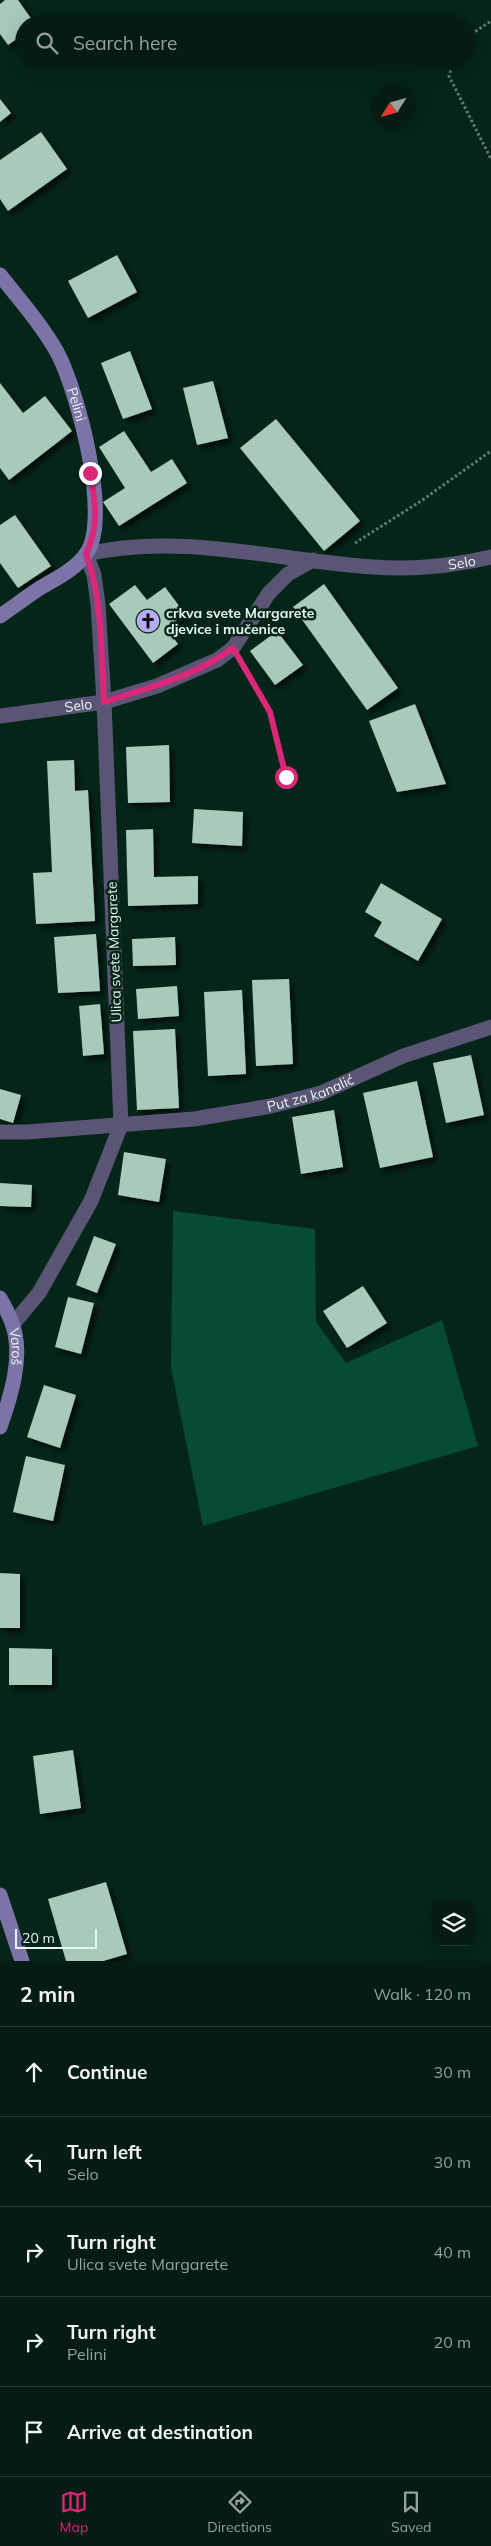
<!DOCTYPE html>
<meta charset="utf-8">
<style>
:root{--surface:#041c13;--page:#122921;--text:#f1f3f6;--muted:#97a1a0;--line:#253a33;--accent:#db2777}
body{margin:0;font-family:Mulish,sans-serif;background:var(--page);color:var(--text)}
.controls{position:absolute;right:15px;bottom:15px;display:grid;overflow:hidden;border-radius:10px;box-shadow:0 5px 20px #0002}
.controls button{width:45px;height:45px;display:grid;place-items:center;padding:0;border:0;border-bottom:1px solid var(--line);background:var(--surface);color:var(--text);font:25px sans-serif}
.compass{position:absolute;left:371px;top:85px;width:45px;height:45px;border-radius:50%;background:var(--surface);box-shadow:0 5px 20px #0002;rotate:233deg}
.scale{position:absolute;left:15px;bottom:12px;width:82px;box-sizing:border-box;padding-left:5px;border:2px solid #e5f6ee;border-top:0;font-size:14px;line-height:18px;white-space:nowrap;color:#e5f6ee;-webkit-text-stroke:4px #052519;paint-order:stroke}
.stop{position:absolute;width:15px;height:15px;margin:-11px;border:4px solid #db2777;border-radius:50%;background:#fff}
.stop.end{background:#db2777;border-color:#fff;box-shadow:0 1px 5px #0008}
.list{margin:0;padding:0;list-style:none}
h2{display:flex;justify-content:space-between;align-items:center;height:65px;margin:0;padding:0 20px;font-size:21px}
h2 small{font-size:16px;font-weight:400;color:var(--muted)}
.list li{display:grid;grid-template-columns:32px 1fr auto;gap:15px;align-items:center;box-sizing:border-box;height:90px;padding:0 20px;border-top:1px solid var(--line)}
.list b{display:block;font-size:19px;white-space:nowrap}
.list p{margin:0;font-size:16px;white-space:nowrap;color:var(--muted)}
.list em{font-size:16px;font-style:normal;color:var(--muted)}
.icon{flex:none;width:28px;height:28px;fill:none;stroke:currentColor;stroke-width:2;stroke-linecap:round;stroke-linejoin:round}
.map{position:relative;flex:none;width:491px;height:1961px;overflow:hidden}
.search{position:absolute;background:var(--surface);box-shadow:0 5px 20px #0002;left:15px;right:15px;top:15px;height:55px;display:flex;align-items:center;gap:12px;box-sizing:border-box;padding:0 18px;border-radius:28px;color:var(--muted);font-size:19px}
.sheet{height:515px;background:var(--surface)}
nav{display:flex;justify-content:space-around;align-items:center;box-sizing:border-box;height:70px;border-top:1px solid var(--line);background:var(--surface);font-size:14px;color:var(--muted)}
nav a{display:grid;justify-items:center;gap:2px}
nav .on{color:var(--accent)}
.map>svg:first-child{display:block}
.green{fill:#074a36}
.building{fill:#a8caba;filter:url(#shadow)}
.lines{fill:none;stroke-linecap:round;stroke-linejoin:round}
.path{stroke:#627c72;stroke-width:3;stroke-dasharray:2.5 2.5;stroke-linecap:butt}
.street{stroke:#5a5575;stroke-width:15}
.secondary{stroke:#7c73a7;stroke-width:15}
.route{stroke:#db2777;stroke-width:6}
.labels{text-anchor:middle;stroke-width:5;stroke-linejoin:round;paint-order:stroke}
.street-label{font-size:14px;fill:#e5f6ee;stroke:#052519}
.poi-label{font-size:14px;font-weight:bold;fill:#e5f6ee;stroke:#052519;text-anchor:start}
</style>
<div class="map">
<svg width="491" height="1961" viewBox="0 0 491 1961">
<defs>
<filter id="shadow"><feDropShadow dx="4.5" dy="4.5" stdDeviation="2.5" flood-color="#0009"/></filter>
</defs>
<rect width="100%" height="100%" fill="#052519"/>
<polygon class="green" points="173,1211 315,1229 316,1322 346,1363 442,1320 478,1446 203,1526 171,1368"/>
<g class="building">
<polygon points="5,0 18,0 35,24 24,24 24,34 8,45 0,34 0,4"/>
<polygon points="0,99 11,113 0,122"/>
<polygon points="41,132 67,169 8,211 0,199 0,160"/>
<polygon points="117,255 137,292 88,318 68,281"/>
<polygon points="130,351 152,409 123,419 101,363"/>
<polygon points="213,381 228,438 197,445 183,388"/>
<polygon points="0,383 23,413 45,396 72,431 9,480 0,468"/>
<polygon points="276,419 360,521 324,551 240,448"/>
<polygon points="124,431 151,472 172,459 187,483 119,526 103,502 125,488 99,447"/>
<polygon points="15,515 51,566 18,588 0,563 0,525"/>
<polygon points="324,584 398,688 367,710 293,607"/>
<polygon points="135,585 147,600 165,587 185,614 166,628 178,644 153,663 109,604"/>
<polygon points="277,631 303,665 275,685 250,651"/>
<polygon points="415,704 446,784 397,792 369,721"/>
<polygon points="169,745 170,802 128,803 126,747"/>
<polygon points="74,760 75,791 88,790 95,921 36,924 33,873 52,872 47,761"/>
<polygon points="194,809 243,812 242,846 192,843"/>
<polygon points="153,829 154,877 198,876 198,904 128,906 126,830"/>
<polygon points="381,883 442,919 418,961 374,936 382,922 365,912"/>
<polygon points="96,934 100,991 58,993 54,937"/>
<polygon points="175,937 176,965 133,966 132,939"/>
<polygon points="289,979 293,1064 256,1066 252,980"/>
<polygon points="177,986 179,1016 138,1019 136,989"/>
<polygon points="242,990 246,1074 208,1076 204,992"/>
<polygon points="100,1004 104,1054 83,1056 79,1006"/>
<polygon points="175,1029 179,1108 137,1110 133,1031"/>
<polygon points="471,1055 484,1115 446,1123 433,1063"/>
<polygon points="417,1081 433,1157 380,1168 363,1093"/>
<polygon points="0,1089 21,1095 13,1123 0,1119"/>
<polygon points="334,1110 343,1167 301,1174 292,1117"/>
<polygon points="124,1152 166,1159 159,1202 118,1195"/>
<polygon points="0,1183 32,1185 31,1207 0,1206"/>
<polygon points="94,1236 116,1244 97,1293 76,1285"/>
<polygon points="363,1286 387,1323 347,1348 323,1311"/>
<polygon points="68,1297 94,1303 81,1354 55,1347"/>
<polygon points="44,1385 76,1395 60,1448 27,1437"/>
<polygon points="26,1456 65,1465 53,1521 13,1512"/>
<polygon points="0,1573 20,1574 20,1628 0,1628"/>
<polygon points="9,1648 52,1649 52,1685 9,1685"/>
<polygon points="73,1750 81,1808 40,1814 33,1756"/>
<polygon points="106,1882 127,1954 103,1961 66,1961 48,1899"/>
</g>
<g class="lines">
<g class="path">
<polyline points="467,37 491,21"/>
<polyline points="454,61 449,76 491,159"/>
<polyline points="355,543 421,501 491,451"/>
<polyline points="244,665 270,712 287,777"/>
</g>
<g class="street">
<path id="s1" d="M0,716L104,702L157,686L217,660L233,648L269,593L288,574L313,560"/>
<path id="s2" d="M0,1132H27L194,1119L271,1106L321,1093L403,1056L491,1027"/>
<path id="s3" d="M13,1324L39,1293L91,1201L121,1125L104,702L98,604L94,575L86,554C182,532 278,561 374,567C414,570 452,566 491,557"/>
</g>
<g class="secondary">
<path id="s4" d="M0,275C20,300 41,324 57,352C77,389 112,518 86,554C75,570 53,580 37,590C25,598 12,608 0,616"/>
<path id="s5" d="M0,1298C4,1306 9,1314 12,1323C24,1355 11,1396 0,1427"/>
<polyline points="0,1895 22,1961"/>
</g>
</g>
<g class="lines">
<path class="route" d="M90,473C96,502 99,527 86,554C103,601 101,652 104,702C148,688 196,676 233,648L270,712L286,777"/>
</g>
<defs>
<g id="church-disc" transform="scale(1.25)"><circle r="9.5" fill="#b7abf7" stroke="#052519"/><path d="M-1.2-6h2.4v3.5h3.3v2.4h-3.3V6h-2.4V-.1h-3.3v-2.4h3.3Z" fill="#111"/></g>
</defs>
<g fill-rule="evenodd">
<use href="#church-disc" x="148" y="621"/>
</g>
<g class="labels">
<g class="street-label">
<text dy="5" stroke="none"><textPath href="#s4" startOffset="152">Pelini</textPath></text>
<text dy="5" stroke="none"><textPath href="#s3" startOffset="1179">Selo</textPath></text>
<text dy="5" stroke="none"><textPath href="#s1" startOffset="79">Selo</textPath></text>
<text transform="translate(114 952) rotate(-92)" y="5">Ulica svete Margarete</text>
<text dy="5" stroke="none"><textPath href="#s2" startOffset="314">Put za kanalić</textPath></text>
<text dy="5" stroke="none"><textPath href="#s5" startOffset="52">Varoš</textPath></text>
</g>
<g class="poi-label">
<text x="166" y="618">crkva svete Margarete<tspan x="166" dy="16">djevice i mučenice</tspan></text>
</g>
</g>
</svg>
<div class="controls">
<button><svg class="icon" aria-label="layers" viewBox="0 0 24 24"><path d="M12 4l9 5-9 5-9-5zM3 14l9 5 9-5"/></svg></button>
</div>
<svg class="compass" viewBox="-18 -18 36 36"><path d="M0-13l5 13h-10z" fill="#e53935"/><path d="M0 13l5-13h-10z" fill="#97a1a0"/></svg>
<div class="scale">20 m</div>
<div class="stop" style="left:286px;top:777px"></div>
<div class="stop end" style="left:90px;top:473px"></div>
<div class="search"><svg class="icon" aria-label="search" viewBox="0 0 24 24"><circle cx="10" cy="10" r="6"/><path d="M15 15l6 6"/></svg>Search here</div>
</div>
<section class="sheet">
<h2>2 min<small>Walk · 120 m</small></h2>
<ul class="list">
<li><svg class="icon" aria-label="ahead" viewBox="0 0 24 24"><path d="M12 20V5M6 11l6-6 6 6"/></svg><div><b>Continue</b></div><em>30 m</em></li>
<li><svg class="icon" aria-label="left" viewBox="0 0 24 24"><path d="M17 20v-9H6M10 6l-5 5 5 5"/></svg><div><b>Turn left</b><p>Selo</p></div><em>30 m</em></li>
<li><svg class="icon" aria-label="right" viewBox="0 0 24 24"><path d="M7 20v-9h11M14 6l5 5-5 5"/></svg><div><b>Turn right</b><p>Ulica svete Margarete</p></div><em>40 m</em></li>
<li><svg class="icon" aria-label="right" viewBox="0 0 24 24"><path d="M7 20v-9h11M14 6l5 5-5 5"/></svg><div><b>Turn right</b><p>Pelini</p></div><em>20 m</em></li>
<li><svg class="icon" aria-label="arrive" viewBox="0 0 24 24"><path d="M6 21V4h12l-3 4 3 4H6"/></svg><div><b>Arrive at destination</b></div></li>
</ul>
</section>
<nav>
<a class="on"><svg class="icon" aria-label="map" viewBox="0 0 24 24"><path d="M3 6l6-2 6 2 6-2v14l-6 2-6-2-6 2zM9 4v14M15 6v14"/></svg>Map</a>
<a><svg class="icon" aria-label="directions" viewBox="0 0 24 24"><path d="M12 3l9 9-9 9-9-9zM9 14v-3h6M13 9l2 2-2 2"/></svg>Directions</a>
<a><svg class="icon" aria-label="saved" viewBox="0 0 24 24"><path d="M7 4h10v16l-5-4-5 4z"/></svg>Saved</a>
</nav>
